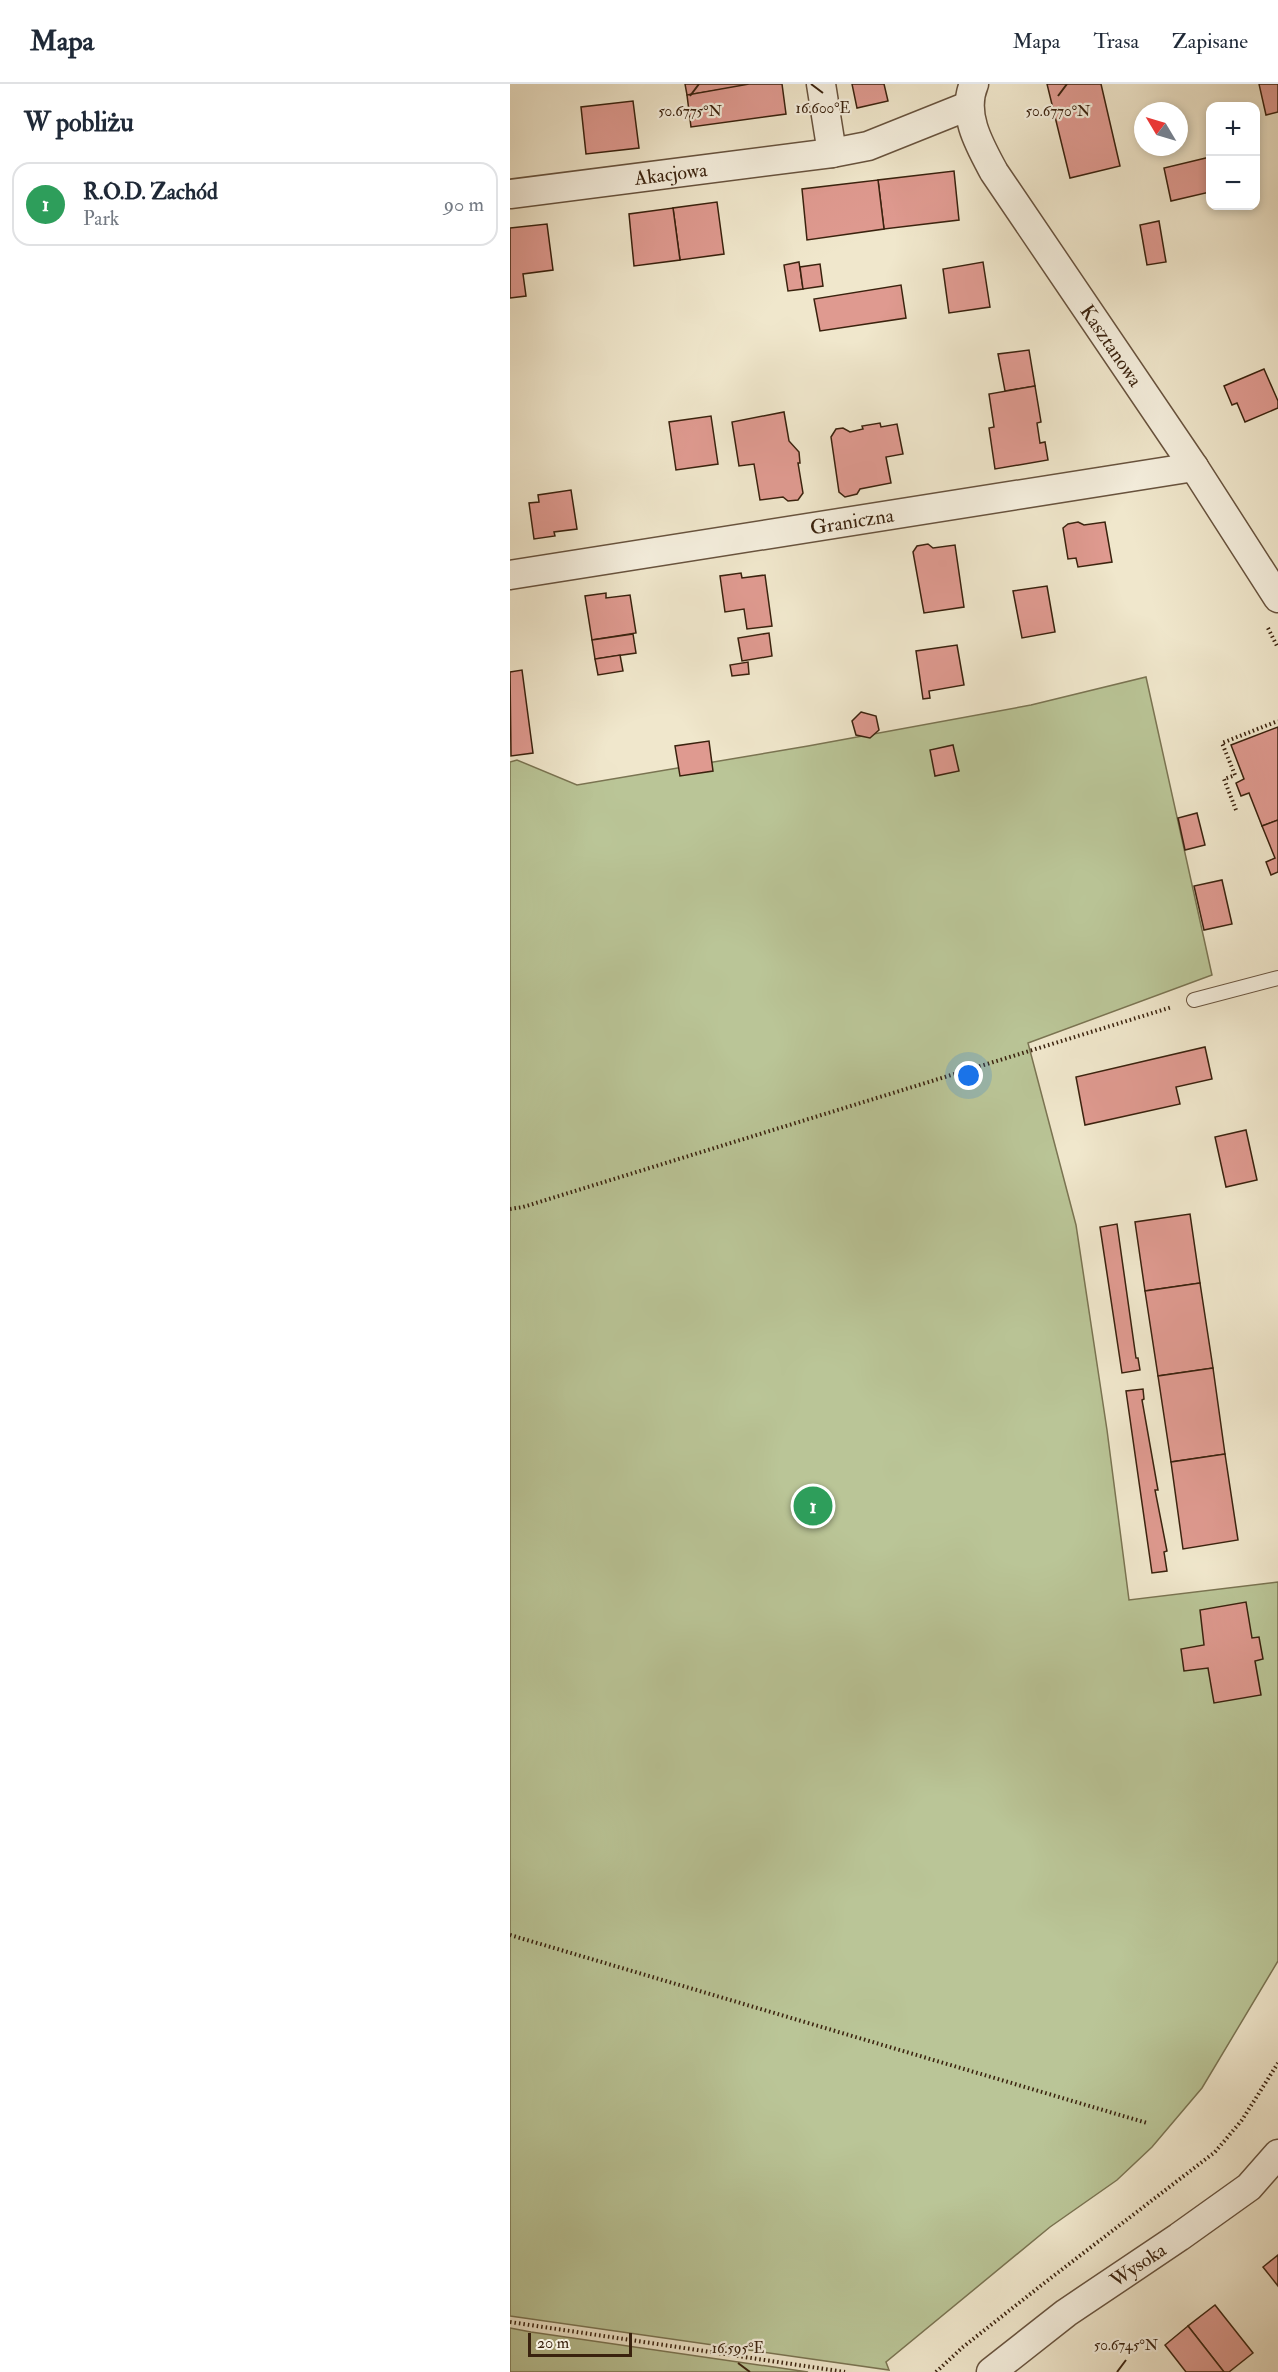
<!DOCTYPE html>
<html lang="pl">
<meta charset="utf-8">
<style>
:root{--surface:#fff;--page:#f2f2f3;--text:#1f2937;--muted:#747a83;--line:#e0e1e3;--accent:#111827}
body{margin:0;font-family:"IM FELL Double Pica",serif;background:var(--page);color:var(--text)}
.controls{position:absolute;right:18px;top:18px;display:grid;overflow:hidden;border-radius:12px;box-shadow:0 3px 9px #0003}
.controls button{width:54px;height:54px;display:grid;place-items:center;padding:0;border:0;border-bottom:2px solid var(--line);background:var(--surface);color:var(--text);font:30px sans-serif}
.compass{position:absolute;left:624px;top:18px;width:54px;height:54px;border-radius:50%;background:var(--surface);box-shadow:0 3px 9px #0003;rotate:308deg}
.scale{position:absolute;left:18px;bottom:15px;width:104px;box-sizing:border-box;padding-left:6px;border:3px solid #3a220e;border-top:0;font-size:16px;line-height:21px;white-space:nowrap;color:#3a220e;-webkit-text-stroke:4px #f5efde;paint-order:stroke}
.you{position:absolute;left:459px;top:992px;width:21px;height:21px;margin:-15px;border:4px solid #fff;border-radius:50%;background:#1a73e8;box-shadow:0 0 0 9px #1a73e833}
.badge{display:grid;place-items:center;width:39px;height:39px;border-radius:50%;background:var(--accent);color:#fff;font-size:20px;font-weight:700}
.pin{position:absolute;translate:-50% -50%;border:3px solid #fff;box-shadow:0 2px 6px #0006}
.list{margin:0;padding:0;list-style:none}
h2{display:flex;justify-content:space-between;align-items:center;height:78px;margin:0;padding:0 24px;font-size:26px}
h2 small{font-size:20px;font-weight:400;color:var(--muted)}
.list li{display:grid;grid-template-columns:39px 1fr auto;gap:18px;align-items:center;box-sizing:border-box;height:84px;margin:0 12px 12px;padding:0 12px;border:2px solid var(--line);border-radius:18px}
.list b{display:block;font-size:22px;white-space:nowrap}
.list p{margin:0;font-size:20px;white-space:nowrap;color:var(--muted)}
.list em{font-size:20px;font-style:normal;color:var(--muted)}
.map{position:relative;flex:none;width:768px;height:2288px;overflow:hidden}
header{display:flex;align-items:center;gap:36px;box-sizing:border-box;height:84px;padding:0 30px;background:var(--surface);border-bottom:2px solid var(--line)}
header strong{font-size:28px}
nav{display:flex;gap:33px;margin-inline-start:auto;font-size:21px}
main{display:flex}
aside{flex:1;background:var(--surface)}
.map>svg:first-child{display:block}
.green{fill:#bac597;stroke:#7a7452;stroke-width:1.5}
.building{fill:#df9a90;stroke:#3a220e;stroke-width:1.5}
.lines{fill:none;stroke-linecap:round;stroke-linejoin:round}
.service-casing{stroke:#68533e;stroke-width:16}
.minor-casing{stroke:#68533e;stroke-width:31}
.path{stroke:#3a220e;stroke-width:4;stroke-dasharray:1.5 3;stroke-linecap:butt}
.service{stroke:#f5efde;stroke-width:14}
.minor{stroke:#f5efde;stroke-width:28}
.ticks{fill:none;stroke:#3a220e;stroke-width:2}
.labels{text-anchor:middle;stroke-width:4.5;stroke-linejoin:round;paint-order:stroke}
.street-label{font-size:20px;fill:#3a220e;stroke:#f5efde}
.ticks-label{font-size:15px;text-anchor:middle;fill:#3a220e;stroke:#f5efde;stroke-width:4.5;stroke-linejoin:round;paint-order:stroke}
</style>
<header>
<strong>Mapa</strong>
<nav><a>Mapa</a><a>Trasa</a><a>Zapisane</a></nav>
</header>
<main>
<aside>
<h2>W pobliżu<small></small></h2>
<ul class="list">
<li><span class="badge" style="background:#2e9e5b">1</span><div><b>R.O.D. Zachód</b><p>Park</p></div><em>90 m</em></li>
</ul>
</aside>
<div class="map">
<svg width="768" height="2288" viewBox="0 0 768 2288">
<rect width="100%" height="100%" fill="#f0e7cc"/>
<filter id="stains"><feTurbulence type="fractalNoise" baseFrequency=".00333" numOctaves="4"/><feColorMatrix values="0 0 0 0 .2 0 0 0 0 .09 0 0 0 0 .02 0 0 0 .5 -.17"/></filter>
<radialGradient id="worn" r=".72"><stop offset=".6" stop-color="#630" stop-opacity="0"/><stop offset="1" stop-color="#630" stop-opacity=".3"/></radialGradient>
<g class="green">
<polygon points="636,593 702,891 518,959 566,1141 597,1346 619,1516 768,1498 768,1877 692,2004 642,2063 607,2096 540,2143 376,2278 379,2286 0,2232 0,678 7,676 67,701 298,662 521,621"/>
<polygon points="0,2244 21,2248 298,2288 0,2288"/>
</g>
<g class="building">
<polygon points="175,0 239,0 240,1 177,11"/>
<polygon points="239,0 272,0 276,30 181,43 177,11"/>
<polygon points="342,0 374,0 378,17 347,24"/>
<polygon points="537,0 591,0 610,82 560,94"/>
<polygon points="749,0 768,0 768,28 756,31"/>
<polygon points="123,17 129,64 76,70 71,23"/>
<polygon points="700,73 700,108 661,117 654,84"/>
<polygon points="444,87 449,136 374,145 368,96"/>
<polygon points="368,96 374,145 297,156 292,105"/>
<polygon points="207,118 214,170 170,176 163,124"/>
<polygon points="163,124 170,176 124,182 119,130"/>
<polygon points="649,137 656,178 637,181 630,141"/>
<polygon points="37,140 43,186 13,190 16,212 0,214 0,144"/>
<polygon points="289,178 293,205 278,207 274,181"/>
<polygon points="473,178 480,223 439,229 433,185"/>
<polygon points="310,180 313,202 293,205 290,183"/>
<polygon points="391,201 396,234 310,247 304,215"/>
<polygon points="519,266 525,302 495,307 488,270"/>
<polygon points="754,285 768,317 768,324 735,338 727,319 722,321 714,302"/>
<polygon points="525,302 531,338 527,339 530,359 535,358 538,376 485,385 479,344 484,343 479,310"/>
<polygon points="274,328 279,357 289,368 290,379 288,379 293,409 288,416 278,417 273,413 250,416 244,380 229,382 222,338"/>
<polygon points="201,332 208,380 166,386 159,338"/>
<polygon points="370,339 371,343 387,340 393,370 376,373 381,399 350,405 347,410 335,413 329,408 321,353 326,345 333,344 340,348 353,345 352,342"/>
<polygon points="61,406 67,445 44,448 45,452 24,455 19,419 29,418 28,411"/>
<polygon points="568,438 574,441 595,438 602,478 568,483 566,474 558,475 553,444 558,440"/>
<polygon points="418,460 423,464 445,461 454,523 414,529 403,468 407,462"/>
<polygon points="231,489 232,494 255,491 262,542 237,545 234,525 215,528 210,492"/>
<polygon points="537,502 545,548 512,554 503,507"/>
<polygon points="96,509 96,514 120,511 126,549 82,556 75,512"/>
<polygon points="259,549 262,572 232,577 228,554"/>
<polygon points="123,550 126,569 85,575 82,556"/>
<polygon points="447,561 454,601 419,607 420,614 413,615 406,567"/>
<polygon points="110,571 113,587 88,591 85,575"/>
<polygon points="238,578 239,590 222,592 220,581"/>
<polygon points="12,586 23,669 1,672 0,588"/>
<polygon points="351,628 366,632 369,646 360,654 346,651 342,637"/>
<polygon points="768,643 768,736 752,742 739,709 731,712 726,699 734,695 721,661"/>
<polygon points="199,657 203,687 170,692 165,662"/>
<polygon points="443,661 449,687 425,692 420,666"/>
<polygon points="687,729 695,761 675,766 668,734"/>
<polygon points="768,736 768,788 761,791 756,778 765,774 752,742"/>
<polygon points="712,796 722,840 694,846 684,802"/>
<polygon points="695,963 702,995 666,1003 670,1020 575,1041 566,993"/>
<polygon points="736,1046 747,1096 716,1103 705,1053"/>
<polygon points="680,1130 690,1199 635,1207 625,1138"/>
<polygon points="607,1140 626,1274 628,1274 630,1286 612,1289 590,1143"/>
<polygon points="690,1199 703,1284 648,1292 635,1207"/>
<polygon points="703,1284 715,1370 661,1378 648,1292"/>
<polygon points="633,1305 634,1315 632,1316 648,1406 645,1406 657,1467 654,1468 657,1487 642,1489 616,1307"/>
<polygon points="715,1370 728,1456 673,1465 661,1378"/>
<polygon points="736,1518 742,1554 749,1553 753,1575 745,1577 751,1611 704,1619 698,1584 674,1587 671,1565 694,1561 690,1526"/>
<polygon points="768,2171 768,2202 753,2183"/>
<polygon points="705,2221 743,2269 719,2288 714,2288 678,2242"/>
<polygon points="678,2242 714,2288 676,2288 655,2261"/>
</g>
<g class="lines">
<g class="service-casing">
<polyline id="service" points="684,916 768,894"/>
</g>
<g class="minor-casing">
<g id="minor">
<polyline points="311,0 322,69"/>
<path id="s1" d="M464,0C451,30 470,62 484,88L684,383L768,514"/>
<path id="s2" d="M0,110L322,69L358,62L458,22"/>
<path id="s3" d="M0,491L684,383"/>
<path id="s4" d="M481,2288L556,2229L669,2153L739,2103L768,2070"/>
</g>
</g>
<g class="path">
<polyline points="758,544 768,564"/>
<polyline points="726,726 714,695 725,691 712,659 768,637"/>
<polyline points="0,1125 13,1123 662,923"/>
<polyline points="0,1851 637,2039"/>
<polyline points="0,2238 335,2288"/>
<polyline points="426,2288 453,2263 533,2200 705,2068 732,2036 768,1979"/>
</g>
<use href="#service" class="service"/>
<use href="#minor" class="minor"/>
</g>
<path class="ticks" d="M301,0L313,9M180,12L189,0M548,12L557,0M228,2279L240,2288M607,2288L616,2276"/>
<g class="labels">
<g class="street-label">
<text dy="7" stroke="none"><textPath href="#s2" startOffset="162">Akacjowa</textPath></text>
<text dy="7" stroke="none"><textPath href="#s1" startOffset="303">Kasztanowa</textPath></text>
<text dy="7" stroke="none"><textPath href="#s3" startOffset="346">Graniczna</textPath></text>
<text dy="7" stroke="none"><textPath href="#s4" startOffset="182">Wysoka</textPath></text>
</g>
</g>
<g class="ticks-label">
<text x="313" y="29">16.600°E</text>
<text x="180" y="32">50.6775°N</text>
<text x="548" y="32">50.6770°N</text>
<text x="616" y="2266">50.6745°N</text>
<text x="228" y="2269">16.595°E</text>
</g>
<rect width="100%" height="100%" filter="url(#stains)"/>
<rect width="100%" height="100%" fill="url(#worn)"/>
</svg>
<div class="controls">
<button>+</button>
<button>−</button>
</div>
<svg class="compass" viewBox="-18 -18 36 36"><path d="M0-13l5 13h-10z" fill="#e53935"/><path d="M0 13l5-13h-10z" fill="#747a83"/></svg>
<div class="scale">20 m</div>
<div class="you"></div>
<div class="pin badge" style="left:303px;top:1422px;background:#2e9e5b">1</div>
</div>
</main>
